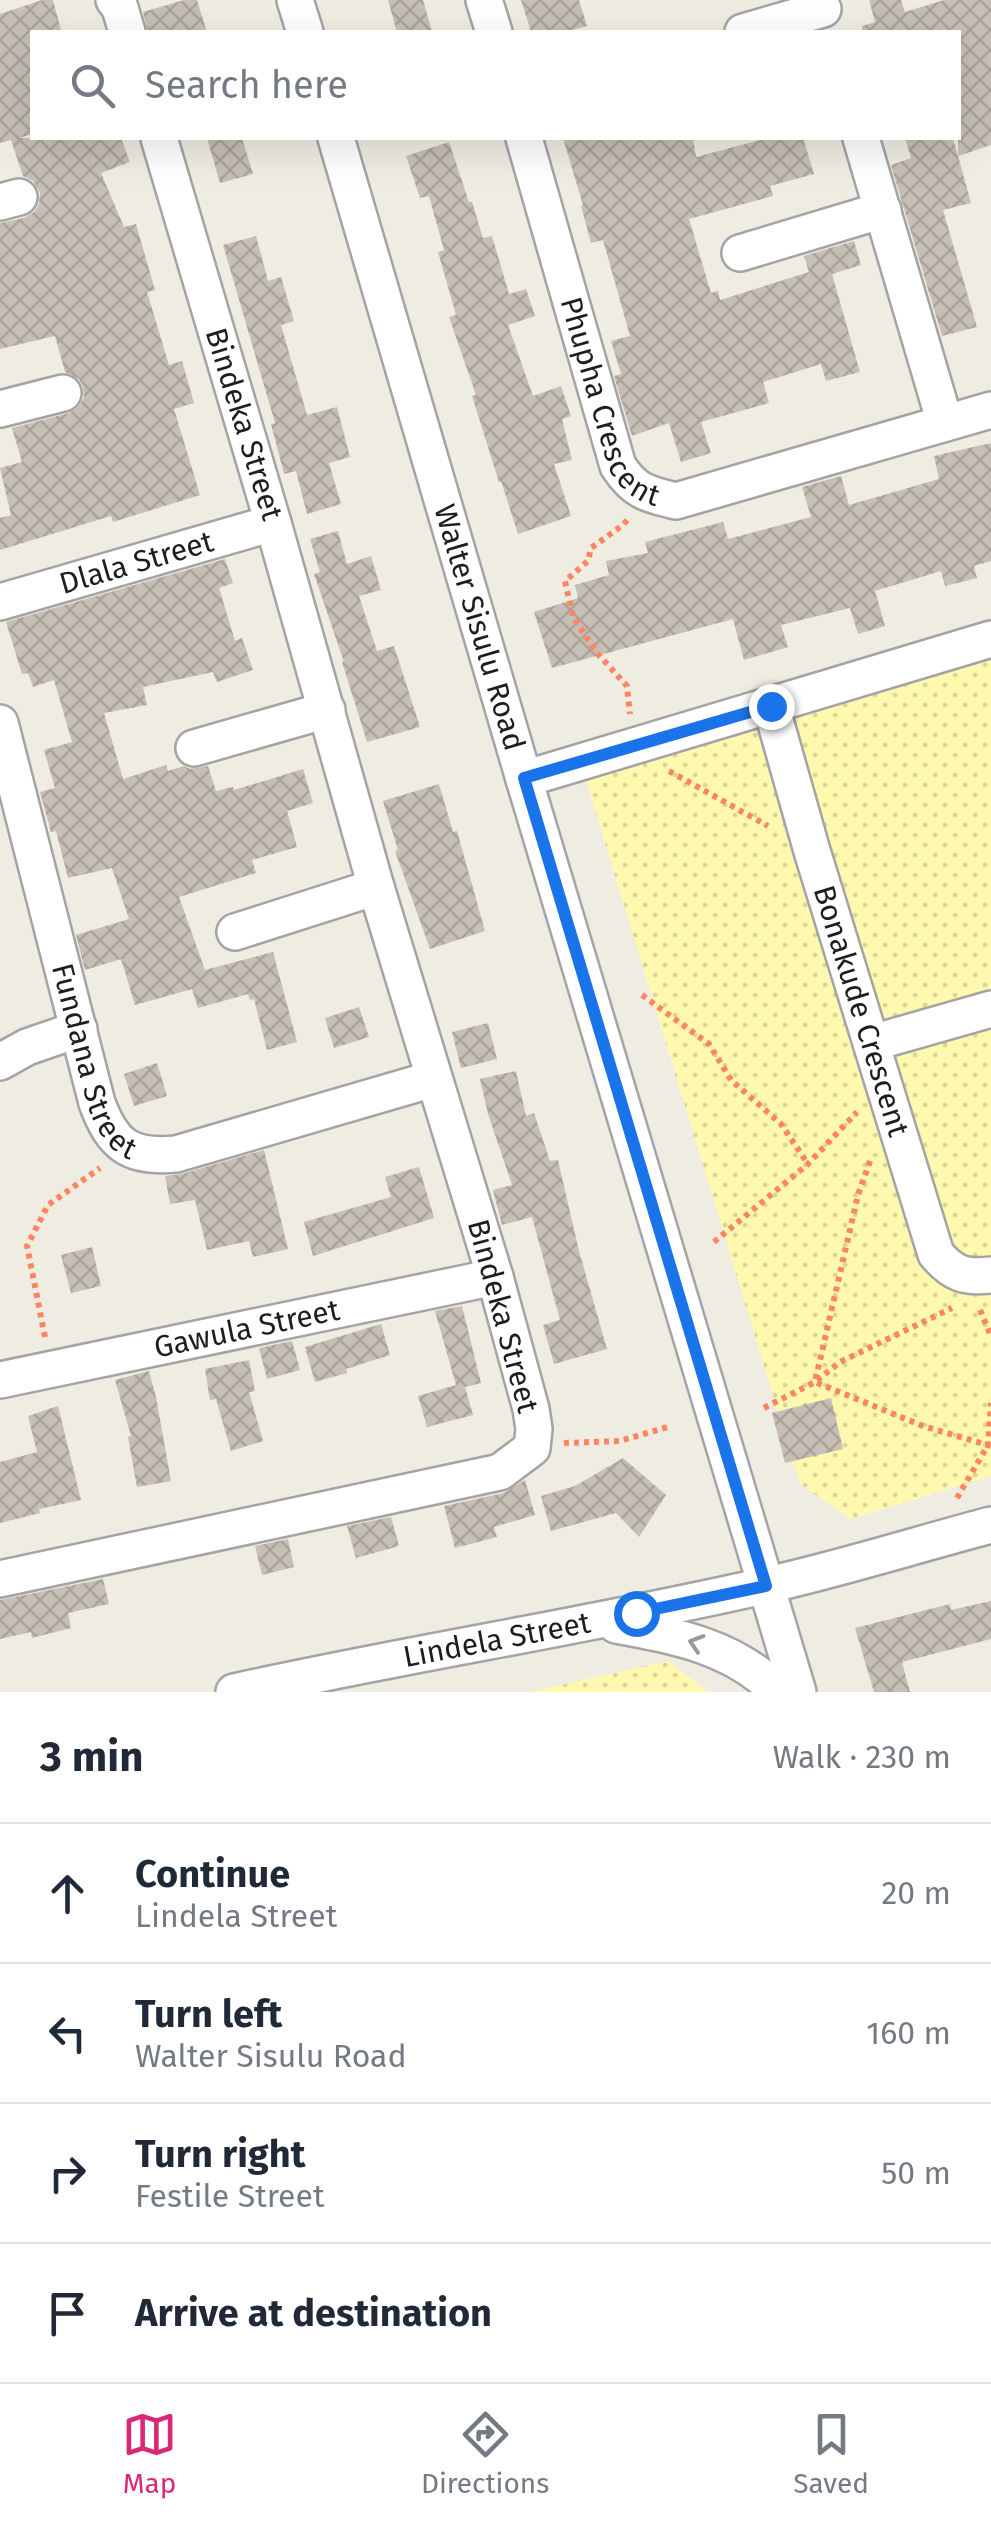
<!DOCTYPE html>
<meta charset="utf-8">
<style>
:root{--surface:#fff;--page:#f2f2f3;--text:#1f2937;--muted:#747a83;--line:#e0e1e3;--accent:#db2777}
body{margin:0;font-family:"Fira Sans",sans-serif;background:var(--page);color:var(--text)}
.stop{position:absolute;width:30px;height:30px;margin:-22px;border:8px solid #1a73e8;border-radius:50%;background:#fff}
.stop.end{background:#1a73e8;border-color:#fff;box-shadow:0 2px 10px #0008}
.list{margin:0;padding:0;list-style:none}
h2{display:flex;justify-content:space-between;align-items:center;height:130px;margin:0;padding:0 40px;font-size:42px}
h2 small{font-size:32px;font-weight:400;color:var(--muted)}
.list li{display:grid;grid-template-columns:65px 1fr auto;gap:30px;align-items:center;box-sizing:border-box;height:140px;padding:0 40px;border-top:2px solid var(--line)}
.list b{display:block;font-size:38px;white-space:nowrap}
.list p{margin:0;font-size:32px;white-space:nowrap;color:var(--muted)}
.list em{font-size:32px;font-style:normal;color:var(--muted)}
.icon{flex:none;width:55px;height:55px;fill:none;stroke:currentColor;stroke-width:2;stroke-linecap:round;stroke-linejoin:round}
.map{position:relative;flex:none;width:991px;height:1692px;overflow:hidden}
.search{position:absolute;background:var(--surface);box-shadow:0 10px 40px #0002;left:30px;right:30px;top:30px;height:110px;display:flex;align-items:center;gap:25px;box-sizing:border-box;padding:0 35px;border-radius:0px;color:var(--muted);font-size:38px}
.sheet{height:690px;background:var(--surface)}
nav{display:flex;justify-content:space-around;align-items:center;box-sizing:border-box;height:140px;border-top:2px solid var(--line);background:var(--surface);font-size:28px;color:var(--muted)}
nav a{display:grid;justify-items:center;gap:5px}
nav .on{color:var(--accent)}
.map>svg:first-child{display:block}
.sand{fill:url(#sand-dots)}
.building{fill:url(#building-cross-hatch)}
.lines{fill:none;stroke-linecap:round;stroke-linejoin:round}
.minor-casing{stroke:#a4a4a4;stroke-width:40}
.path{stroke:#ff8562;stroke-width:6;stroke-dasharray:5 5;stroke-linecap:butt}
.minor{stroke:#fff;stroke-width:35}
.oneway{stroke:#999}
.route{stroke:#1a73e8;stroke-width:12}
.labels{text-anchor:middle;stroke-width:8;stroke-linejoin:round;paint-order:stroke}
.street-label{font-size:30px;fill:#1d1d1d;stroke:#fff}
</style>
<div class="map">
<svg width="991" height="1692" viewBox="0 0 991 1692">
<defs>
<pattern id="sand-dots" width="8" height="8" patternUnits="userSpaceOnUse" patternTransform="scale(2.5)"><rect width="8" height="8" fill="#fff8af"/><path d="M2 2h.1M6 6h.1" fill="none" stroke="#dad496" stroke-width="1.8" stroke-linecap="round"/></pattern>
<pattern id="building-cross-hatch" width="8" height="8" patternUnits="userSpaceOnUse" patternTransform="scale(2.5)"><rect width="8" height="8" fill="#c7bfb5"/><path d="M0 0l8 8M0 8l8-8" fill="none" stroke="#aaa49b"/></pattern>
</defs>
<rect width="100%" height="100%" fill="#efece2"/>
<g class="sand">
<polygon points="991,659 991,1476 851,1519 800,1484 585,777"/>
<polygon points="669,1661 708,1692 529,1692"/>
</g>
<g class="building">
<polygon points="42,0 53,0 61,30 52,32 32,32 32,134 19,138 121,138 130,162 101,173 124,227 136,224 155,290 147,292 169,365 182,361 194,403 174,409 200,495 113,522 111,516 0,550 0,518 11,515 0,468 22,462 12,428 69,413 78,407 84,398 83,387 79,379 65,372 55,336 0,349 0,223 24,218 34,212 39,204 40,193 33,181 23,176 11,140 0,143 0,14"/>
<polygon points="184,0 197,0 207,32 148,32 143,12"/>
<polygon points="388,0 423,0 432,32 397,32"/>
<polygon points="521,0 579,0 587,26 565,32 531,32"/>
<polygon points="869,0 901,0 905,12 944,0 991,0 991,145 958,156 958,32 862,32 862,26 875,22"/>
<polygon points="207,138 242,138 253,174 220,183"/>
<polygon points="563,138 693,138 696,157 768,138 803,138 814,174 770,186 773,196 689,219 711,293 718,291 720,300 809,272 804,256 854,241 861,265 832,274 860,372 826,381 821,364 763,382 769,403 701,422 711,453 681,462 669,423 632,436 614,376 621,374 611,341 630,336 603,240 591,243 581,206 583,205"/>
<polygon points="905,138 953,138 971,203 943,210 977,327 942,336 891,165 911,158"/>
<polygon points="449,142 469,202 472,202 483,238 492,236 509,294 526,289 535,316 508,325 533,396 561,386 571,416 562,419 572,460 554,464 571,516 518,534 501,481 499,482 472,396 476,395 449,317 456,315 438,252 444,250 429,196 420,198 406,156"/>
<polygon points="256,236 268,281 281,277 294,321 281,325 307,415 337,407 350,457 329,463 341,504 307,514 296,471 284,474 271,424 275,423 223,245"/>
<polygon points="991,443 991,561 974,566 977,578 945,586 941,571 875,591 885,626 858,634 850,608 781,625 788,647 744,660 733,619 552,668 534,612 578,598 575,585 609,575 606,561 648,553 645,542 723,522 728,539 811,517 802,487 841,476 849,505 939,479 934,456"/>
<polygon points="338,531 347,564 371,556 381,590 359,596 377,651 394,646 420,727 367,742 342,662 344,662 314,574 320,572 310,539"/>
<polygon points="225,559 233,583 219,588 235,641 242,638 253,670 217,682 213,672 143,687 147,705 104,713 123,779 166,765 168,771 184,766 190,769 208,766 216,791 233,787 234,790 303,769 313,803 287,811 297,847 252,860 256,873 179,897 205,970 273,952 297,1042 267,1050 254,999 250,1000 248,994 198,1008 192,989 135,1005 121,959 85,970 76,935 129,919 112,868 68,878 56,831 51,832 40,792 55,788 44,750 72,742 54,680 33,687 28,673 22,674 6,622"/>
<polygon points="439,784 453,832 457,831 485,931 430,949 395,851 398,850 383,801"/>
<polygon points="359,1007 369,1037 334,1048 325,1018"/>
<polygon points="488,1023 497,1059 461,1068 452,1032"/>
<polygon points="157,1063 167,1096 134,1106 124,1074"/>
<polygon points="516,1071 526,1116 534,1113 550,1161 558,1160 579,1251 607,1349 554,1364 543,1325 560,1320 532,1217 502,1225 493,1190 512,1185 488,1114 480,1079"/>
<polygon points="264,1150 288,1249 253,1257 249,1241 207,1250 195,1200 170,1204 165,1176 182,1174"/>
<polygon points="419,1167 434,1218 313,1256 304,1222 391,1197 385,1177"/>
<polygon points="92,1247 101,1286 71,1293 61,1255"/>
<polygon points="462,1306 481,1383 465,1387 473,1415 427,1427 418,1396 456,1385 435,1311"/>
<polygon points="381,1324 390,1355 346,1369 347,1373 315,1382 305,1347"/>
<polygon points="292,1341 300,1370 267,1379 259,1348"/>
<polygon points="249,1360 255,1391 249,1392 263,1441 231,1451 216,1399 210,1400 205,1369"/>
<polygon points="149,1371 156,1397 171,1481 137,1487 128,1437 131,1436 115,1380"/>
<polygon points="831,1398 843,1449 785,1463 772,1413"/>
<polygon points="58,1406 81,1500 39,1509 40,1513 0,1523 0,1462 37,1452 28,1416"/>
<polygon points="623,1458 666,1495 639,1537 616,1513 551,1531 541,1496 575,1486"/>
<polygon points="525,1480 535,1515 494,1527 497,1537 455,1548 444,1506 504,1493"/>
<polygon points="391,1517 399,1546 356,1558 347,1526"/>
<polygon points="288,1539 294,1567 262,1575 255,1546"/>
<polygon points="103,1579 109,1604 68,1613 71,1628 32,1638 31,1632 0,1639 0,1600"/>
<polygon points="991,1601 991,1639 902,1662 910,1692 874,1692 855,1628 950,1604 951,1610"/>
</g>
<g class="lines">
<g class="minor-casing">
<g id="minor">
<polyline points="114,0 120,8 127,32"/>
<polyline points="295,0 305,32"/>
<polyline points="484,0 494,32"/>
<polyline points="743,32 823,9"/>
<path id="s1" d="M336,138L524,779L798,1692"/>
<path id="s2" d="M524,138L618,466C635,492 647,494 676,501L991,410"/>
<polyline points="861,138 945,423"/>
<polyline points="0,202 19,197"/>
<polyline points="740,253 883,210"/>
<polyline points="0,409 63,393"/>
<path id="s3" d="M0,602L273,523"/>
<path id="s4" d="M771,706L812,851L936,1254C953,1274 965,1278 991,1275"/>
<path id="s5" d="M0,723L97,1103C113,1146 130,1158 176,1154L433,1079"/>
<polyline points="194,748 327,710"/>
<polyline points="524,779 991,639"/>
<polyline points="235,932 376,887"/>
<polyline points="872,1043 991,1009"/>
<polyline points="0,1062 27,1047 79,1029"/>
<path id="s6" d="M0,1380L495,1277"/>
<polyline points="0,1579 500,1472 532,1448 534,1429 531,1409 495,1277 376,887 273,523 159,138"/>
<path d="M616,1625C676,1636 735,1647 778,1692"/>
<path id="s7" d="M234,1692C410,1653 588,1626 763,1586C840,1569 915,1545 991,1525"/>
</g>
</g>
<g class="path">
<polyline points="627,520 623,525 591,548 588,561 565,581 573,617 597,653 627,686 630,714"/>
<polyline points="669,771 768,826"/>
<polyline points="642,995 709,1044 731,1080 781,1124 808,1164"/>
<polyline points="870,1161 858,1195 815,1382 923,1426 991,1446"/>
<polyline points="714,1242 808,1164 857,1112"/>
<polyline points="980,1310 991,1336"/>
<polyline points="45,1337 27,1246 48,1205 100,1168"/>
<polyline points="764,1408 815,1382 840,1362 952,1308"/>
<polyline points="564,1443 620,1441 671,1426"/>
<polyline points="957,1498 988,1445 991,1403"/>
</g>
<use href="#minor" class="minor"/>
</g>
<defs><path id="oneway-chevron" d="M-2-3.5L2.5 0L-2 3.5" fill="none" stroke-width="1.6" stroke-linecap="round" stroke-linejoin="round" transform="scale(2.5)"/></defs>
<use class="oneway" href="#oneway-chevron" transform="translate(696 1643) rotate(-162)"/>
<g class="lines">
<polyline class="route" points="636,1613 766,1586 524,778 771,706"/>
</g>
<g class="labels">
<g class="street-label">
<text dy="10" stroke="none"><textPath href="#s2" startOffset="280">Phupha Crescent</textPath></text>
<text transform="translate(244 424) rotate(73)" y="10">Bindeka Street</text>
<text dy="10" stroke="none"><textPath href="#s3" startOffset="142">Dlala Street</textPath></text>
<text dy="10" stroke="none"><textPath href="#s1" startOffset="510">Walter Sisulu Road</textPath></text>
<text dy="10" stroke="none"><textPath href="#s4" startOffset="318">Bonakude Crescent</textPath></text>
<text dy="10" stroke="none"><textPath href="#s5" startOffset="352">Fundana Street</textPath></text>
<text transform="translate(503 1316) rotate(75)" y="10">Bindeka Street</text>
<text dy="10" stroke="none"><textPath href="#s6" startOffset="252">Gawula Street</textPath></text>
<text dy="10" stroke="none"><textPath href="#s7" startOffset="268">Lindela Street</textPath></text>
</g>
</g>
</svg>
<div class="stop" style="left:636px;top:1613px"></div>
<div class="stop end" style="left:771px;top:706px"></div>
<div class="search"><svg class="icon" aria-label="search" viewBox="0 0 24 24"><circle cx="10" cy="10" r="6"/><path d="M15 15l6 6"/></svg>Search here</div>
</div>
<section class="sheet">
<h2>3 min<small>Walk · 230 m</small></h2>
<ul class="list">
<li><svg class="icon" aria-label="ahead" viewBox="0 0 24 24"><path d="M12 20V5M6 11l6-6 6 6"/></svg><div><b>Continue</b><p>Lindela Street</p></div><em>20 m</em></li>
<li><svg class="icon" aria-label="left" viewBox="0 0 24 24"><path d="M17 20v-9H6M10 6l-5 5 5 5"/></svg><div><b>Turn left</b><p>Walter Sisulu Road</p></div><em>160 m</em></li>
<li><svg class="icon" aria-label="right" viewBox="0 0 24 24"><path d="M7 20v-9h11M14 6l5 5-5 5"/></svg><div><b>Turn right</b><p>Festile Street</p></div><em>50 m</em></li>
<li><svg class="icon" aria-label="arrive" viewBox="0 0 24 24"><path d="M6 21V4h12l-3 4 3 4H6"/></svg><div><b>Arrive at destination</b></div></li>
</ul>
</section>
<nav>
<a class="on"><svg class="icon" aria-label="map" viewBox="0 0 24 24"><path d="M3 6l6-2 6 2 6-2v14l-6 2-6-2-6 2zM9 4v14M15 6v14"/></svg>Map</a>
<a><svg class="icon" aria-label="directions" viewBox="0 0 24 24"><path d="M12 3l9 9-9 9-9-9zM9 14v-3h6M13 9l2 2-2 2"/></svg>Directions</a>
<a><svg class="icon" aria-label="saved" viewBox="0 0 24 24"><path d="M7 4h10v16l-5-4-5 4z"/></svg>Saved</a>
</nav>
